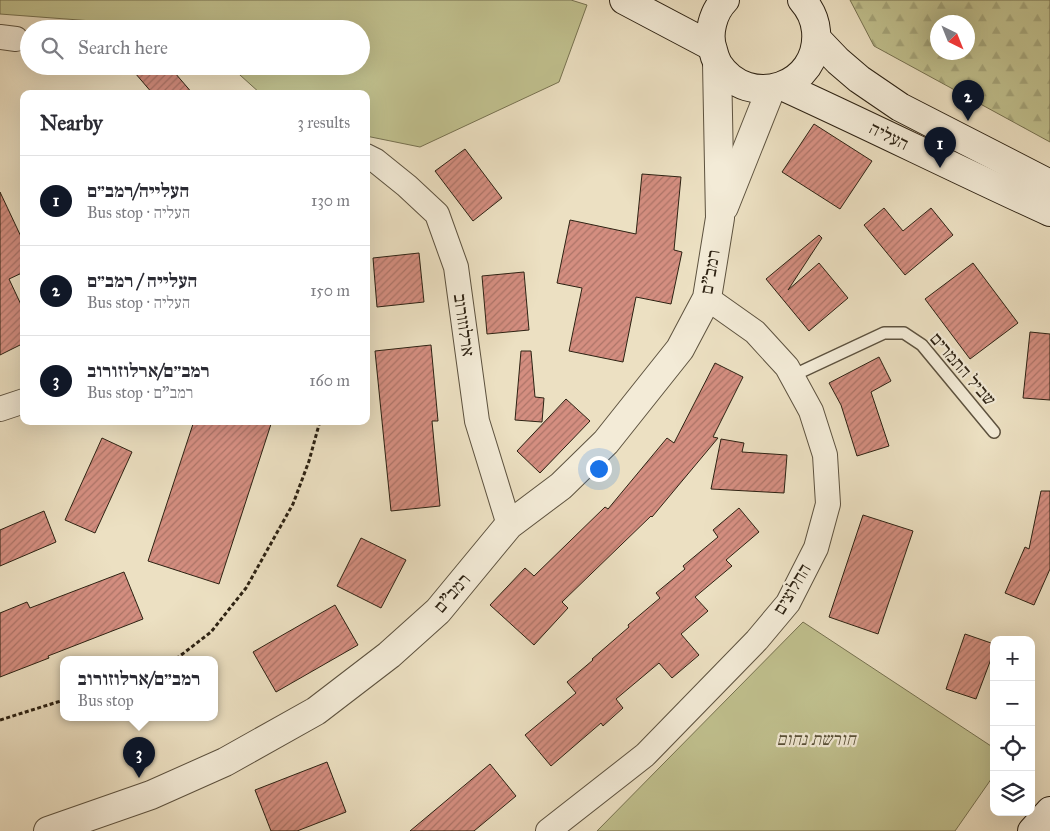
<!DOCTYPE html>
<meta charset="utf-8">
<style>
:root{--surface:#fff;--page:#f7f7f7;--text:#2b2b33;--muted:#7c7c81;--line:#e1e1e2;--accent:#111827}
body{margin:0;font-family:"IM FELL Great Primer","Frank Ruhl Libre",serif;background:var(--page);color:var(--text)}
.controls{position:absolute;right:15px;bottom:15px;display:grid;overflow:hidden;border-radius:10px;box-shadow:0 5px 20px #0002}
.controls button{width:45px;height:45px;display:grid;place-items:center;padding:0;border:0;border-bottom:1px solid var(--line);background:var(--surface);color:var(--text);font:25px sans-serif}
.compass{position:absolute;left:930px;top:15px;width:45px;height:45px;border-radius:50%;background:var(--surface);box-shadow:0 5px 20px #0002;rotate:137deg}
.you{position:absolute;left:598px;top:468px;width:18px;height:18px;margin:-12px;border:4px solid #fff;border-radius:50%;background:#1a73e8;box-shadow:0 0 0 8px #1a73e833}
.badge{display:grid;place-items:center;width:32px;height:32px;border-radius:50%;background:var(--accent);color:#fff;font-size:16px;font-weight:700}
.pin{position:absolute;translate:-50% -41px;filter:drop-shadow(0 1px 2px #0008)}
.pin::after{content:'';position:absolute;top:26px;width:18px;height:15px;background:inherit;clip-path:polygon(0 0,100% 0,50% 100%)}
.popup{position:absolute;left:60px;top:656px;width:158px;height:65px;box-sizing:border-box;display:grid;place-content:center;border-radius:10px;background:var(--surface);filter:drop-shadow(0 1px 4px #0005);font-size:16px;white-space:nowrap;color:var(--muted)}
.popup b{font-size:19px;color:var(--text)}
.popup::after{content:'';position:absolute;left:50%;top:100%;margin-left:-10px;border:10px solid transparent;border-top-color:var(--surface)}
.list{margin:0;padding:0;list-style:none}
h2{display:flex;justify-content:space-between;align-items:center;height:65px;margin:0;padding:0 20px;font-size:21px}
h2 small{font-size:16px;font-weight:400;color:var(--muted)}
.list li{display:grid;grid-template-columns:32px 1fr auto;gap:15px;align-items:center;box-sizing:border-box;height:90px;padding:0 20px;border-top:1px solid var(--line)}
.list b{display:block;font-size:19px;white-space:nowrap}
.list p{margin:0;font-size:16px;white-space:nowrap;color:var(--muted)}
.list em{font-size:16px;font-style:normal;color:var(--muted)}
.icon{flex:none;width:28px;height:28px;fill:none;stroke:currentColor;stroke-width:2;stroke-linecap:round;stroke-linejoin:round}
.map{position:relative;flex:none;width:1050px;height:831px;overflow:hidden}
.search{position:absolute;background:var(--surface);box-shadow:0 5px 20px #0002;left:20px;top:20px;width:350px;height:55px;display:flex;align-items:center;gap:12px;box-sizing:border-box;padding:0 18px;border-radius:28px;color:var(--muted);font-size:19px}
.panel{position:absolute;background:var(--surface);box-shadow:0 5px 20px #0002;left:20px;top:90px;width:350px;height:335px;border-radius:10px}
.map>svg:first-child{display:block}
.forest{fill:url(#forest-firs);stroke:#767150;fill-rule:evenodd}
.park{fill:#c0c08e;stroke:#767150}
.building{fill:url(#building-hatch);stroke:#2d2213}
.lines{fill:none;stroke-linecap:round;stroke-linejoin:round}
.service-casing{stroke:#5d523f;stroke-width:14}
.minor-casing{stroke:#5d523f;stroke-width:26}
.tertiary-casing{stroke:#5d523f;stroke-width:30}
.secondary-casing{stroke:#2d2213;stroke-width:30}
.path{stroke:#2d2213;stroke-width:3;stroke-dasharray:4 2.5;stroke-linecap:butt}
.service{stroke:#f3ebd7;stroke-width:11}
.minor{stroke:#f3ebd7;stroke-width:24}
.tertiary{stroke:#f3ebd7;stroke-width:28}
.secondary{stroke:#f3ebd7;stroke-width:28}
.labels{text-anchor:middle;stroke-width:4.5;stroke-linejoin:round;paint-order:stroke}
.street-label{font-size:18px;fill:#2d2213;stroke:#f3ebd7}
.park-label{font-size:18px;font-style:italic;fill:#595138;stroke:#f3ebd7}
</style>
<div class="map">
<svg width="1050" height="831" viewBox="0 0 1050 831">
<defs>
<pattern id="forest-firs" width="22" height="20" patternUnits="userSpaceOnUse" patternTransform="scale(1.25)"><rect width="22" height="20" fill="#c0c08e"/><path d="M5 1l3.5 6h-7zM16 11l3.5 6h-7z" fill="#a5a57a"/></pattern>
<pattern id="building-hatch" width="6" height="6" patternUnits="userSpaceOnUse" patternTransform="scale(1.25)"><rect width="6" height="6" fill="#d48e80"/><path d="M-1 1l2-2M0 6l6-6M5 7l2-2" fill="none" stroke="#ac7468"/></pattern>
</defs>
<rect width="100%" height="100%" fill="#ece0c2"/>
<filter id="stains"><feTurbulence type="fractalNoise" baseFrequency=".004" numOctaves="4"/><feColorMatrix values="0 0 0 0 .2 0 0 0 0 .09 0 0 0 0 .02 0 0 0 .5 -.17"/></filter>
<radialGradient id="worn" r=".72"><stop offset=".6" stop-color="#630" stop-opacity="0"/><stop offset="1" stop-color="#630" stop-opacity=".3"/></radialGradient>
<path class="forest" d="M850,0H1050V142L874,46ZM938,22H968V52H938Z"/>
<g class="park">
<polygon points="0,0 571,0 587,5 559,82 420,147 366,136 366,94 261,94 230,66 361,66 361,29 146,29 132,24 0,14"/>
<polygon points="803,622 994,748 994,775 955,831 597,831"/>
</g>
<g class="building">
<polygon points="129,66 169,66 193,94 153,94"/>
<polygon points="814,124 872,161 840,209 782,172"/>
<polygon points="465,149 502,198 473,221 435,171"/>
<polygon points="642,174 681,177 674,250 682,252 671,304 636,297 623,362 569,351 582,288 557,283 570,220 636,234"/>
<polygon points="0,192 24,243 24,272 9,279 24,311 24,343 0,355"/>
<polygon points="884,208 903,231 931,208 953,235 905,275 864,225"/>
<polygon points="819,235 822,238 788,290 819,263 848,298 809,331 766,279"/>
<polygon points="419,253 424,302 377,307 373,258"/>
<polygon points="973,263 1018,323 970,359 925,299"/>
<polygon points="524,272 529,330 487,334 482,276"/>
<polygon points="1030,332 1050,334 1050,400 1023,398"/>
<polygon points="431,345 438,421 432,421 440,506 391,511 375,351"/>
<polygon points="521,351 531,351 535,397 544,398 542,422 515,420"/>
<polygon points="879,357 891,381 871,392 889,446 857,456 841,405 829,383"/>
<polygon points="715,363 743,377 713,437 718,438 652,517 651,516 562,602 568,608 534,645 490,605 525,568 534,576 605,507 608,509 667,438 674,443"/>
<polygon points="566,399 590,421 540,473 517,451"/>
<polygon points="194,421 272,421 219,584 148,561"/>
<polygon points="102,438 132,452 95,533 65,520"/>
<polygon points="721,439 744,443 742,452 787,455 784,493 711,489"/>
<polygon points="1041,491 1050,491 1050,569 1034,605 1005,593 1025,547 1029,549"/>
<polygon points="739,508 759,532 726,560 732,566 695,597 708,611 681,634 699,655 672,678 659,663 616,699 623,708 603,726 601,723 551,766 525,735 576,693 567,682 593,660 592,659 629,627 628,625 660,598 656,593 685,569 683,566 718,537 713,530"/>
<polygon points="44,511 56,542 0,566 0,530"/>
<polygon points="863,515 913,531 878,634 829,617"/>
<polygon points="361,538 406,560 381,608 337,586"/>
<polygon points="124,572 143,619 48,656 49,658 0,677 0,613 27,602 30,608"/>
<polygon points="335,605 358,645 276,692 253,652"/>
<polygon points="965,634 994,644 994,651 976,699 946,689"/>
<polygon points="327,762 346,812 297,831 271,831 255,790"/>
<polygon points="490,764 516,796 474,831 410,831"/>
</g>
<g class="lines">
<g class="service-casing">
<polyline id="service" points="792,376 884,333 904,333 922,345 994,432"/>
</g>
<g class="minor-casing">
<g id="minor">
<polyline points="0,37 16,39"/>
<polyline points="366,156 376,161 407,186 437,214 456,267 477,421 509,525"/>
<polyline points="0,409 24,401"/>
<polyline points="548,831 645,755 757,640 788,603 816,548 828,504 825,455 811,411 787,367 755,332 707,298"/>
</g>
</g>
<g class="tertiary-casing">
<g id="tertiary">
<polyline points="724,207 771,89"/>
<polyline points="48,831 151,795 225,762 316,711 389,655 438,611 509,525 561,486 606,442 680,349 707,298 720,218 717,63"/>
</g>
</g>
<g class="secondary-casing">
<g id="secondary">
<polyline points="624,0 711,46"/>
<path d="M725,0C713,12 707,34 713,50C714,55 716,60 718,64C749,111 821,87 816,31C815,19 810,9 802,0"/>
<polyline points="817,39 838,61 859,79 900,107 1050,184"/>
<path d="M782,86C872,127 960,171 1050,212"/>
<polyline points="1032,831 1050,811"/>
</g>
</g>
<g class="path">
<polyline points="176,659 211,632 246,588 293,504 309,461 320,421"/>
<polyline points="0,720 64,700"/>
</g>
<use href="#service" class="service"/>
<use href="#minor" class="minor"/>
<use href="#tertiary" class="tertiary"/>
<use href="#secondary" class="secondary"/>
</g>
<g class="labels">
<g class="street-label">
<text transform="translate(889 136) rotate(26)" y="6">העליה</text>
<text transform="translate(710 272) rotate(-80)" y="6">רמב"ם</text>
<text transform="translate(464 325) rotate(82)" y="6">ארלוזורוב</text>
<text transform="translate(963 369) rotate(49)" y="6">שביל התמרים</text>
<text transform="translate(792 589) rotate(-59)" y="6">החלוצים</text>
<text transform="translate(452 593) rotate(-49)" y="6">רמב"ם</text>
</g>
<g class="park-label">
<text x="816" y="745">חורשת נחום</text>
</g>
</g>
<rect width="100%" height="100%" filter="url(#stains)"/>
<rect width="100%" height="100%" fill="url(#worn)"/>
</svg>
<div class="controls">
<button>+</button>
<button>−</button>
<button><svg class="icon" aria-label="locate" viewBox="0 0 24 24"><circle cx="12" cy="12" r="6"/><path d="M12 2v4M12 18v4M2 12h4M18 12h4"/></svg></button>
<button><svg class="icon" aria-label="layers" viewBox="0 0 24 24"><path d="M12 4l9 5-9 5-9-5zM3 14l9 5 9-5"/></svg></button>
</div>
<svg class="compass" viewBox="-18 -18 36 36"><path d="M0-13l5 13h-10z" fill="#e53935"/><path d="M0 13l5-13h-10z" fill="#7c7c81"/></svg>
<div class="you"></div>
<div class="pin badge" style="left:940px;top:168px">1</div>
<div class="pin badge" style="left:968px;top:121px">2</div>
<div class="pin badge" style="left:139px;top:778px">3</div>
<div class="popup"><b>רמב״ם/ארלוזורוב</b>Bus stop</div>
<div class="search"><svg class="icon" aria-label="search" viewBox="0 0 24 24"><circle cx="10" cy="10" r="6"/><path d="M15 15l6 6"/></svg>Search here</div>
<section class="panel">
<h2>Nearby<small>3 results</small></h2>
<ul class="list">
<li><span class="badge">1</span><div><b>העלייה/רמב״ם</b><p>Bus stop · העליה</p></div><em>130 m</em></li>
<li><span class="badge">2</span><div><b>העלייה / רמב״ם</b><p>Bus stop · העליה</p></div><em>150 m</em></li>
<li><span class="badge">3</span><div><b>רמב״ם/ארלוזורוב</b><p>Bus stop · רמב&quot;ם</p></div><em>160 m</em></li>
</ul>
</section>
</div>
